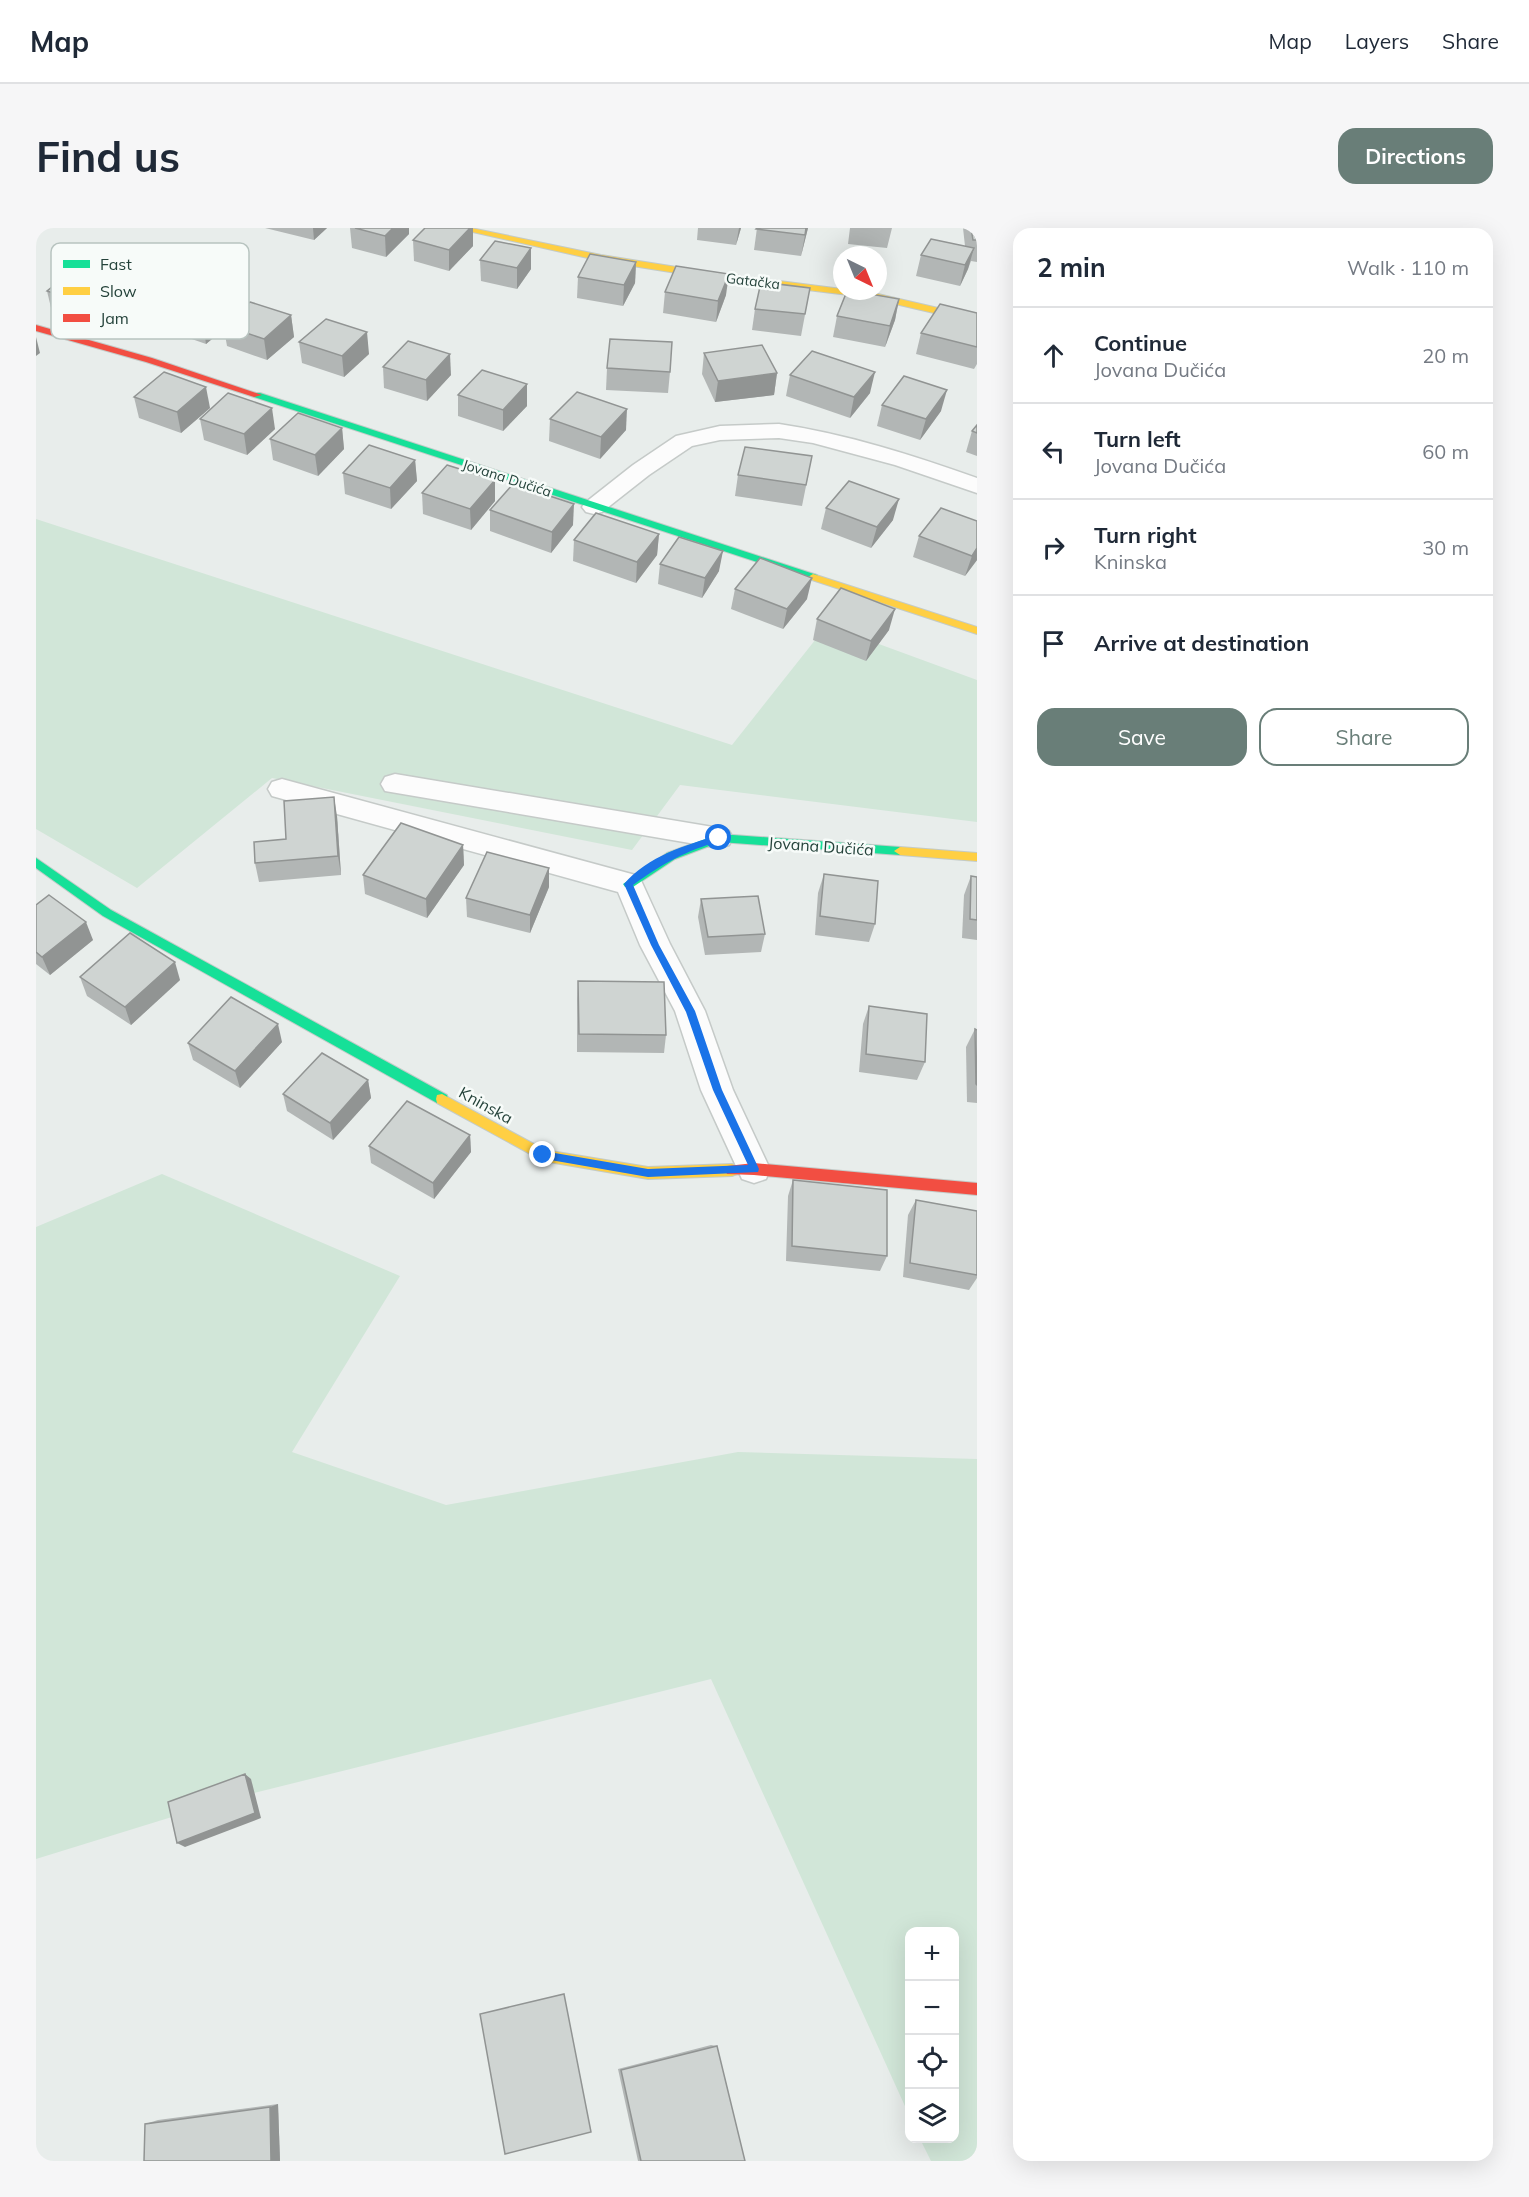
<!DOCTYPE html>
<meta charset="utf-8">
<style>
:root{--surface:#fff;--page:#f6f6f7;--text:#1f2937;--muted:#747a83;--line:#e0e1e3;--accent:#697e78}
body{margin:0;font-family:Mulish,sans-serif;background:var(--page);color:var(--text)}
.controls{position:absolute;right:18px;bottom:18px;display:grid;overflow:hidden;border-radius:12px;box-shadow:0 6px 24px #0002}
.controls button{width:54px;height:54px;display:grid;place-items:center;padding:0;border:0;border-bottom:2px solid var(--line);background:var(--surface);color:var(--text);font:30px sans-serif}
.compass{position:absolute;left:797px;top:18px;width:54px;height:54px;border-radius:50%;background:var(--surface);box-shadow:0 6px 24px #0002;rotate:137deg}
.stop{position:absolute;width:18px;height:18px;margin:-14px;border:4px solid #1a73e8;border-radius:50%;background:#fff}
.stop.end{background:#1a73e8;border-color:#fff;box-shadow:0 2px 6px #0008}
.list{margin:0;padding:0;list-style:none}
h2{display:flex;justify-content:space-between;align-items:center;height:78px;margin:0;padding:0 24px;font-size:26px}
h2 small{font-size:20px;font-weight:400;color:var(--muted)}
.list li{display:grid;grid-template-columns:39px 1fr auto;gap:18px;align-items:center;box-sizing:border-box;height:96px;padding:0 24px;border-top:2px solid var(--line)}
.list b{display:block;font-size:22px;white-space:nowrap}
.list p{margin:0;font-size:20px;white-space:nowrap;color:var(--muted)}
.list em{font-size:20px;font-style:normal;color:var(--muted)}
.actions{display:flex;gap:12px;padding:18px 24px}
.actions a{flex:1;padding:14px 0;border:2px solid var(--accent);border-radius:18px;text-align:center;font-size:21px;color:var(--accent)}
.actions .main{background:var(--accent);color:#fff}
.icon{flex:none;width:33px;height:33px;fill:none;stroke:currentColor;stroke-width:2;stroke-linecap:round;stroke-linejoin:round}
.map{position:relative;flex:none;width:941px;height:1933px;overflow:hidden;border-radius:18px}
header{display:flex;align-items:center;gap:36px;box-sizing:border-box;height:84px;padding:0 30px;background:var(--surface);border-bottom:2px solid var(--line)}
header strong{font-size:28px}
nav{display:flex;gap:33px;margin-inline-start:auto;font-size:21px}
.intro{display:flex;align-items:center;justify-content:space-between;box-sizing:border-box;height:144px;padding:0 36px}
h1{margin:0;font-size:42px}
.button{padding:15px 27px;border-radius:18px;background:var(--accent);color:#fff;font-size:21px;font-weight:700}
main{display:flex;gap:36px;padding:0 36px}
aside{flex:1;background:var(--surface);border-radius:18px;box-shadow:0 6px 24px #0002}
.map>svg:first-child{display:block}
.green{fill:#d1e6d8}
.lines{fill:none;stroke-linecap:round;stroke-linejoin:round}
.street-casing{stroke:#c5cac8;stroke-width:3}
.fast-casing{stroke:#c3cbc8;stroke-width:2}
.slow-casing{stroke:#c3cbc8;stroke-width:2}
.jam-casing{stroke:#c3cbc8;stroke-width:2}
.street{fill:#fcfcfc;fill-rule:evenodd}
.fast{fill:#16e098;fill-rule:evenodd}
.slow{fill:#ffcf43;fill-rule:evenodd}
.jam{fill:#f24e42;fill-rule:evenodd}
.wall{fill:#b2b6b5}
.shaded-wall{fill:#919493}
.building{fill:#cfd4d2;stroke:#919493;stroke-width:1.5}
.route{fill:#1a73e8}
.labels{text-anchor:middle;stroke-width:5;stroke-linejoin:round;paint-order:stroke}
.far-street-label{font-size:14px;fill:#24423a;stroke:#f7fbf9}
.street-label{font-size:16px;fill:#24423a;stroke:#f7fbf9}
.key{fill:#f7fbf9;stroke:#b8c4c0;stroke-width:1.5}
.key-label{font-size:16px;fill:#24423a}
</style>
<header>
<strong>Map</strong>
<nav><a>Map</a><a>Layers</a><a>Share</a></nav>
</header>
<div class="intro"><h1>Find us</h1><a class="button">Directions</a></div>
<main>
<div class="map">
<svg width="941" height="1933" viewBox="0 0 941 1933">
<rect width="100%" height="100%" fill="#e8edeb"/>
<g class="green">
<polygon points="0,291 696,517 791,397 941,452 941,594 644,557 596,622 236,550 101,660 0,601"/>
<polygon points="126,946 364,1048 256,1224 410,1277 702,1224 941,1231 941,1933 895,1933 884,1911 918,1910 918,1704 874,1704 873,1887 675,1451 194,1571 0,1631 0,999"/>
</g>
<g class="lines">
<g class="street-casing">
<g id="street">
<path d="M743,196C811,206 876,227 941,250V265L859,237L777,215L743,210L684,212L656,218L613,247L566,284L558,286L550,284L546,279L550,274L597,237L640,208L684,198Z"/>
<polygon points="359,546 683,600 693,603 697,610 693,617 683,620 349,563 345,556 349,549"/>
<polygon points="246,551 603,648 634,716 669,783 697,862 734,941 730,951 718,955 706,951 665,862 639,783 604,717 582,664 236,568 232,561 236,554"/>
</g>
</g>
<g class="fast-casing">
<g id="fast">
<polygon points="218,165 224,165 781,347 782,349 781,351 773,351 218,169"/>
<polygon points="683,606 864,619 870,623 864,627 684,614 639,631 597,659 589,659 587,656 631,625"/>
<polygon points="0,630 75,682 411,867 412,871 411,875 401,875 67,688 0,640"/>
</g>
</g>
<g class="slow-casing">
<g id="slow">
<polygon points="419,0 435,0 565,27 672,44 806,61 806,63 829,63 941,89 941,95 829,69 672,50 565,33"/>
<polygon points="777,346 941,399 941,406 773,351 772,349"/>
<polygon points="864,619 941,625 941,633 864,627 858,623"/>
<polygon points="406,866 509,922 612,939 696,936 701,938 703,942 701,946 696,948 612,951 507,933 401,875 400,871 401,867"/>
</g>
</g>
<g class="jam-casing">
<g id="jam">
<polygon points="0,97 116,130 226,167 218,169 110,134 0,103"/>
<polygon points="718,935 941,955 941,967 718,947 691,946 689,942 691,938"/>
</g>
</g>
<use href="#street" class="street"/>
<use href="#fast" class="fast"/>
<use href="#slow" class="slow"/>
<use href="#jam" class="jam"/>
</g>
<g class="wall">
<polygon points="229,0 291,0 278,12"/>
<polygon points="314,0 373,0 373,6 350,29 316,20"/>
<polygon points="662,0 705,0 700,17 661,12"/>
<polygon points="721,0 772,0 765,28 718,22"/>
<polygon points="814,0 856,0 851,20 812,16"/>
<polygon points="927,0 941,0 941,34 935,33 932,41 924,58 880,48 885,27 929,18"/>
<polygon points="377,12 437,18 413,43 378,33"/>
<polygon points="444,32 495,41 481,61 445,53"/>
<polygon points="600,34 599,55 587,78 541,70 542,49"/>
<polygon points="104,49 108,70 70,102 16,84 11,63"/>
<polygon points="774,60 765,108 716,102 719,81"/>
<polygon points="629,64 690,67 680,94 627,85"/>
<polygon points="863,71 859,92 849,119 797,109 801,88"/>
<polygon points="126,81 196,89 255,87 258,109 231,132 191,118 188,101 170,116 130,102"/>
<polygon points="941,85 941,136 938,141 880,126 885,105"/>
<polygon points="263,114 333,126 308,149 266,135"/>
<polygon points="668,125 741,145 738,167 679,174 666,146"/>
<polygon points="347,139 415,147 391,173 348,160"/>
<polygon points="571,140 634,144 632,165 570,162"/>
<polygon points="754,147 834,165 814,190 750,168"/>
<polygon points="491,156 491,178 467,203 422,188 422,167"/>
<polygon points="98,169 174,180 145,205 103,190"/>
<polygon points="846,177 905,183 884,212 841,198"/>
<polygon points="164,191 239,201 211,227 168,212"/>
<polygon points="514,191 590,202 564,231 513,213"/>
<polygon points="941,197 941,228 930,224 936,203"/>
<polygon points="306,200 308,221 282,248 237,232 234,211"/>
<polygon points="776,228 766,278 699,268 702,247"/>
<polygon points="379,232 381,253 355,281 309,266 307,245"/>
<polygon points="459,252 459,273 435,302 387,286 386,265"/>
<polygon points="790,280 857,292 835,320 785,301"/>
<polygon points="454,282 537,297 515,325 454,303"/>
<polygon points="941,293 941,332 929,348 877,329 883,308"/>
<polygon points="623,306 621,327 600,355 537,333 538,312"/>
<polygon points="624,336 683,343 666,370 622,356"/>
<polygon points="699,361 771,371 747,401 695,381"/>
<polygon points="781,391 853,402 830,433 777,412"/>
<polygon points="301,588 305,647 223,654 219,635 250,611"/>
<polygon points="427,617 428,637 391,690 329,666 327,647"/>
<polygon points="513,640 513,659 494,705 431,689 430,670"/>
<polygon points="788,646 839,696 833,714 779,707 782,665"/>
<polygon points="935,648 941,649 941,712 926,710 928,667"/>
<polygon points="665,671 729,706 725,724 669,727 662,689"/>
<polygon points="0,677 57,712 14,747 0,736"/>
<polygon points="44,749 144,752 95,797 51,768"/>
<polygon points="542,753 630,807 628,825 541,824 541,771"/>
<polygon points="833,778 889,834 881,852 823,844 827,796"/>
<polygon points="939,801 941,802 941,875 931,874 930,819"/>
<polygon points="246,814 204,860 157,832 152,815"/>
<polygon points="332,852 335,870 297,912 251,883 247,866"/>
<polygon points="434,907 435,924 398,971 335,935 333,918"/>
<polygon points="757,952 851,1028 844,1043 750,1033 752,968"/>
<polygon points="880,972 941,983 941,1050 933,1062 867,1049 872,987"/>
<polygon points="675,1817 681,1818 709,1933 602,1933 582,1841"/>
<polygon points="242,1876 244,1933 108,1933 109,1896 122,1892"/>
</g>
<g class="shaded-wall">
<polygon points="277,0 291,0 278,12"/>
<polygon points="357,0 373,0 373,6 350,29 349,8"/>
<polygon points="434,0 437,0 437,18 413,43 413,22"/>
<polygon points="703,0 705,0 700,17"/>
<polygon points="770,0 772,0 765,28 769,7"/>
<polygon points="495,20 495,41 481,61 481,40"/>
<polygon points="938,20 932,41 924,58 929,37"/>
<polygon points="600,34 599,55 587,78 588,57"/>
<polygon points="693,46 690,67 680,94 682,73"/>
<polygon points="104,49 108,70 70,102 65,81"/>
<polygon points="863,71 859,92 849,119 854,98"/>
<polygon points="194,72 197,93 187,97 188,101 170,116 167,95"/>
<polygon points="255,87 258,109 231,132 228,111"/>
<polygon points="331,104 333,126 308,149 306,128"/>
<polygon points="0,109 4,125 0,128"/>
<polygon points="414,126 415,147 391,173 390,152"/>
<polygon points="839,144 834,165 814,190 818,169"/>
<polygon points="741,145 738,167 679,174 682,153"/>
<polygon points="491,156 491,178 467,203 467,182"/>
<polygon points="170,159 174,180 145,205 141,184"/>
<polygon points="911,162 905,183 884,212 890,191"/>
<polygon points="236,180 239,201 211,227 208,206"/>
<polygon points="591,181 590,202 564,231 565,209"/>
<polygon points="306,200 308,221 282,248 279,227"/>
<polygon points="379,232 381,253 355,281 354,260"/>
<polygon points="459,252 459,273 435,302 434,281"/>
<polygon points="863,271 857,292 835,320 841,299"/>
<polygon points="538,276 537,297 515,325 516,304"/>
<polygon points="623,306 621,327 600,355 601,334"/>
<polygon points="941,320 941,332 929,348 936,328"/>
<polygon points="687,323 683,343 666,370 669,350"/>
<polygon points="776,350 771,371 747,401 751,381"/>
<polygon points="859,381 853,402 830,433 835,413"/>
<polygon points="298,569 301,588 305,647 302,628"/>
<polygon points="427,617 428,637 391,690 390,671"/>
<polygon points="513,640 513,659 494,705 494,687"/>
<polygon points="50,694 57,712 14,747 6,729"/>
<polygon points="139,734 144,752 95,797 89,779"/>
<polygon points="242,796 246,814 204,860 199,843"/>
<polygon points="332,852 335,870 297,912 294,895"/>
<polygon points="434,907 435,924 398,971 397,955"/>
<polygon points="209,1546 215,1551 225,1590 149,1619 141,1615"/>
<polygon points="242,1876 244,1933 235,1933 234,1879"/>
</g>
<g class="building">
<polygon points="319,0 357,0 349,8"/>
<polygon points="389,0 434,0 413,22 377,12"/>
<polygon points="721,0 770,0 769,7 720,1"/>
<polygon points="935,0 941,0 941,12 937,12"/>
<polygon points="895,11 938,20 929,37 885,27"/>
<polygon points="459,13 495,20 481,40 444,32"/>
<polygon points="554,26 600,34 588,57 542,49"/>
<polygon points="50,32 104,49 65,81 11,63"/>
<polygon points="640,38 693,46 682,73 629,64"/>
<polygon points="725,54 774,60 769,86 719,81"/>
<polygon points="811,63 817,63 863,71 854,98 801,88"/>
<polygon points="214,74 255,87 228,111 187,97"/>
<polygon points="904,76 941,85 941,119 885,105"/>
<polygon points="290,91 331,104 306,128 263,114"/>
<polygon points="574,111 636,114 634,144 571,140"/>
<polygon points="372,113 414,126 390,152 347,139"/>
<polygon points="726,117 741,145 682,153 668,125"/>
<polygon points="776,123 839,144 818,169 754,147"/>
<polygon points="446,142 491,156 467,182 422,167"/>
<polygon points="128,144 170,159 141,184 98,169"/>
<polygon points="868,148 911,162 890,191 846,177"/>
<polygon points="541,164 591,181 565,209 514,191"/>
<polygon points="192,165 236,180 208,206 164,191"/>
<polygon points="262,185 306,200 279,227 234,211"/>
<polygon points="941,197 941,205 936,203"/>
<polygon points="333,217 379,232 354,260 307,245"/>
<polygon points="709,219 776,228 770,257 702,247"/>
<polygon points="411,237 459,252 434,281 386,265"/>
<polygon points="813,253 863,271 841,299 790,280"/>
<polygon points="477,256 538,276 516,304 454,282"/>
<polygon points="905,280 941,293 941,320 936,328 883,308"/>
<polygon points="560,285 623,306 601,334 538,312"/>
<polygon points="643,309 687,323 669,350 624,336"/>
<polygon points="724,330 776,350 751,381 699,361"/>
<polygon points="805,360 859,381 835,413 781,391"/>
<polygon points="298,569 302,628 219,635 218,614 250,611 248,573"/>
<polygon points="365,595 427,617 390,671 327,647"/>
<polygon points="451,624 513,640 494,687 430,670"/>
<polygon points="788,646 842,653 839,696 784,688"/>
<polygon points="935,648 941,649 941,692 934,691"/>
<polygon points="13,667 50,694 6,729 0,724 0,677"/>
<polygon points="722,668 729,706 672,709 665,671"/>
<polygon points="94,705 139,734 89,779 44,749"/>
<polygon points="542,753 628,754 630,807 543,806"/>
<polygon points="195,769 242,796 199,843 152,815"/>
<polygon points="833,778 891,786 889,834 830,826"/>
<polygon points="939,801 941,802 941,857 940,856"/>
<polygon points="286,825 332,852 294,895 247,866"/>
<polygon points="371,873 434,907 397,955 333,918"/>
<polygon points="757,952 851,962 851,1028 756,1018"/>
<polygon points="880,972 941,983 941,1047 874,1035"/>
<polygon points="209,1546 219,1585 141,1615 132,1574"/>
<polygon points="528,1766 555,1904 469,1926 444,1786"/>
<polygon points="681,1818 709,1933 605,1933 585,1842"/>
<polygon points="234,1879 235,1933 108,1933 109,1896"/>
</g>
<path class="route" d="M683,607L687,610L686,612C648,624 629,634 597,657L623,717L659,783L686,862L723,941L722,944L612,949L503,930V925L507,923L612,941L712,937L677,862L650,784L615,717L588,656C612,628 650,617 683,607Z"/>
<g class="labels">
<g class="far-street-label">
<text transform="translate(717 53) rotate(7)" y="5">Gatačka</text>
<text transform="translate(471 250) rotate(18)" y="5">Jovana Dučića</text>
</g>
<g class="street-label">
<text transform="translate(785 618) rotate(4)" y="6">Jovana Dučića</text>
<text transform="translate(450 877) rotate(29)" y="6">Kninska</text>
</g>
</g>
<rect x="15" y="15" width="198" height="96" rx="9" class="key"/>
<rect x="27" y="32" width="27" height="8" fill="#16e098"/>
<rect x="27" y="59" width="27" height="8" fill="#ffcf43"/>
<rect x="27" y="86" width="27" height="8" fill="#f24e42"/>
<g class="key-label">
<text x="64" y="42">Fast</text>
<text x="64" y="69">Slow</text>
<text x="64" y="96">Jam</text>
</g>
</svg>
<div class="controls">
<button>+</button>
<button>−</button>
<button><svg class="icon" aria-label="locate" viewBox="0 0 24 24"><circle cx="12" cy="12" r="6"/><path d="M12 2v4M12 18v4M2 12h4M18 12h4"/></svg></button>
<button><svg class="icon" aria-label="layers" viewBox="0 0 24 24"><path d="M12 4l9 5-9 5-9-5zM3 14l9 5 9-5"/></svg></button>
</div>
<svg class="compass" viewBox="-18 -18 36 36"><path d="M0-13l5 13h-10z" fill="#e53935"/><path d="M0 13l5-13h-10z" fill="#747a83"/></svg>
<div class="stop" style="left:683px;top:610px"></div>
<div class="stop end" style="left:507px;top:927px"></div>
</div>
<aside>
<h2>2 min<small>Walk · 110 m</small></h2>
<ul class="list">
<li><svg class="icon" aria-label="ahead" viewBox="0 0 24 24"><path d="M12 20V5M6 11l6-6 6 6"/></svg><div><b>Continue</b><p>Jovana Dučića</p></div><em>20 m</em></li>
<li><svg class="icon" aria-label="left" viewBox="0 0 24 24"><path d="M17 20v-9H6M10 6l-5 5 5 5"/></svg><div><b>Turn left</b><p>Jovana Dučića</p></div><em>60 m</em></li>
<li><svg class="icon" aria-label="right" viewBox="0 0 24 24"><path d="M7 20v-9h11M14 6l5 5-5 5"/></svg><div><b>Turn right</b><p>Kninska</p></div><em>30 m</em></li>
<li><svg class="icon" aria-label="arrive" viewBox="0 0 24 24"><path d="M6 21V4h12l-3 4 3 4H6"/></svg><div><b>Arrive at destination</b></div></li>
</ul>
<div class="actions"><a class="main">Save</a><a>Share</a></div>
</aside>
</main>
